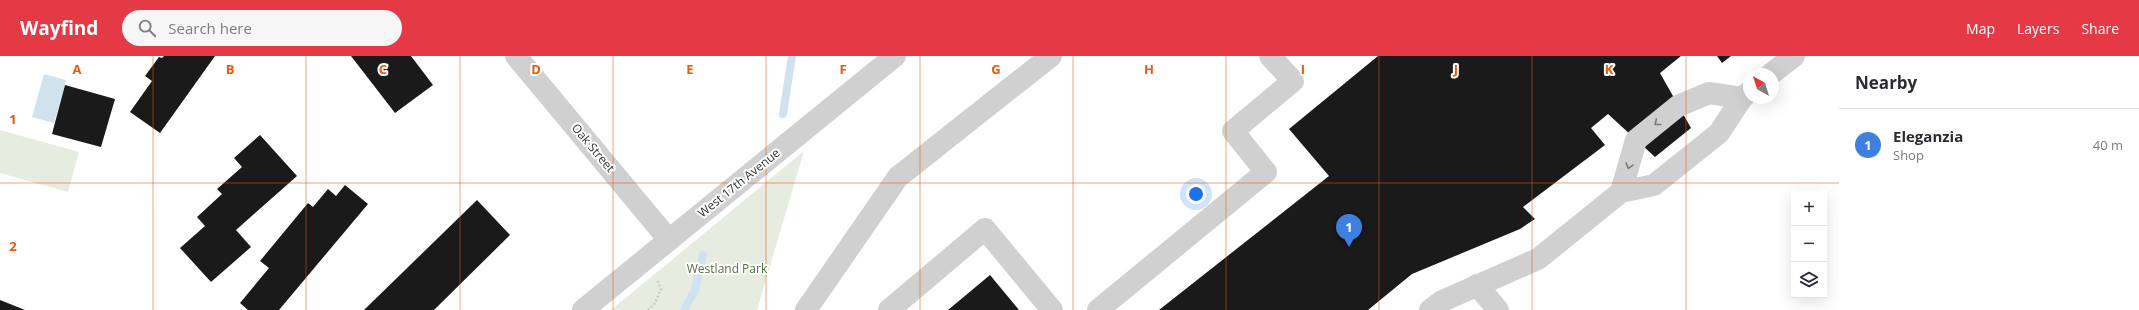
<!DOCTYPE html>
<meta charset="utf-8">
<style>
:root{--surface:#fff;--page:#f7f7f7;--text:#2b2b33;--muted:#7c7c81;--line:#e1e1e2;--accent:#e63946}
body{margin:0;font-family:"Open Sans",sans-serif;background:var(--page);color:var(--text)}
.controls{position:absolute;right:12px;bottom:12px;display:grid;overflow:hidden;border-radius:0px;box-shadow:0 4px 16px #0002}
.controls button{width:36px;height:36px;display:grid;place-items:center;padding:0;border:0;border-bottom:1px solid var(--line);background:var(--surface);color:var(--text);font:20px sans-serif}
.compass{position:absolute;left:1743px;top:12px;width:36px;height:36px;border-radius:50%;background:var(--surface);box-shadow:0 4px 16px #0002;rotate:321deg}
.you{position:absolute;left:1196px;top:138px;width:14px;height:14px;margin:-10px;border:3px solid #fff;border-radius:50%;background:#1a73e8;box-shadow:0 0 0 6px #1a73e833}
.badge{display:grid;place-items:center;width:26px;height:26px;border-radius:50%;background:var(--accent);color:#fff;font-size:13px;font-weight:700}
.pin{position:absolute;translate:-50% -33px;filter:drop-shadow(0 1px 2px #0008)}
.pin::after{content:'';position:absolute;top:21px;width:14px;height:12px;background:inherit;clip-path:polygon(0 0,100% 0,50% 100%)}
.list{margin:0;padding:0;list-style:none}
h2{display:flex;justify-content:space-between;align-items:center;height:52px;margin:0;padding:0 16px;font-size:17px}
h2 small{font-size:13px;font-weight:400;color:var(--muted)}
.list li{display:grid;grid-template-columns:26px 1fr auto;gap:12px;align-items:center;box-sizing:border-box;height:72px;padding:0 16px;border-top:1px solid var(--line)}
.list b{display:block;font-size:15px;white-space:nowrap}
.list p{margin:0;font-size:13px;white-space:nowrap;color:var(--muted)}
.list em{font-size:13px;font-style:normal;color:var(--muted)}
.icon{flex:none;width:22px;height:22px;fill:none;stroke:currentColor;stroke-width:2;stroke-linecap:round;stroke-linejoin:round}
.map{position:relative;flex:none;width:1839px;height:254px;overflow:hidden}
header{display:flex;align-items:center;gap:24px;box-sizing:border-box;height:56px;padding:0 20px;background:var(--accent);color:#fff}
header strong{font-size:19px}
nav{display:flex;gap:22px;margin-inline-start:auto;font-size:14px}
.search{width:280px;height:36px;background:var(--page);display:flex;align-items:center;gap:10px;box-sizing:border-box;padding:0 14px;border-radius:22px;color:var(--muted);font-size:15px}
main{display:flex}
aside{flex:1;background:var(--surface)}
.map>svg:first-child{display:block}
.green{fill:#e6ecdf}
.water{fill:#cfe2ee}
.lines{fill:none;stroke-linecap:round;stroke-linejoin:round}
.stream{stroke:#cfe2ee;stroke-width:8}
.building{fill:#1a1a1a}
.path{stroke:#cdcdcd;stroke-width:2.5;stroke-dasharray:2 2;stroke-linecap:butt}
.minor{stroke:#d0d0d0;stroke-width:22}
.oneway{stroke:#7a7a7a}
.grid{fill:none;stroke:#e8590c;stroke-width:1;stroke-opacity:0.55}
.labels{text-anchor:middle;stroke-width:4;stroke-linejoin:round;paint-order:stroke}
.street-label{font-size:12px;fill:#333;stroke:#fff}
.park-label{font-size:12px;fill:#56703f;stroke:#fff}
.grid-label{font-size:13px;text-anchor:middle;font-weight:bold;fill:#e8590c;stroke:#fff;stroke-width:4;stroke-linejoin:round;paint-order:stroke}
</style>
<header>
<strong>Wayfind</strong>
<div class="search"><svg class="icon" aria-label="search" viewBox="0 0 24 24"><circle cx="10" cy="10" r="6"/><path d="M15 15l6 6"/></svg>Search here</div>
<nav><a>Map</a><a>Layers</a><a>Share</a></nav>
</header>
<main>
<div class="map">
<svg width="1839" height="254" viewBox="0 0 1839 254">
<rect width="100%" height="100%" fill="#fff"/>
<g class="green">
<polygon points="0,74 79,96 68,136 0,117"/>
<polygon points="804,95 757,254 611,254"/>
</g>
<polygon class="water" points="44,18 66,24 54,67 32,61"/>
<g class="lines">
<g class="stream">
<polyline points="783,58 792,0"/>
<polyline points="684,254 695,234 703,199"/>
</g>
</g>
<g class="building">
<polygon points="164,0 215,0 160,77 130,56 152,25 145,20 159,1 162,2"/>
<polygon points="351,0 411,0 433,29 395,57"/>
<polygon points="1378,0 1681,0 1660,17 1691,72 1655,101 1608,58 1591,72 1605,89 1523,151 1535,163 1520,173 1412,218 1368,254 1159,254 1329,120 1289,73"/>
<polygon points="1717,0 1731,0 1722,7"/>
<polygon points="65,29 115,43 101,91 52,78"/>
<polygon points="260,79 297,120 236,174 251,191 211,226 180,192 205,170 197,161 222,138 217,133 242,111 234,102"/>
<polygon points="345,129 368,148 279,254 248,254 240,247 269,212 260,205 308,147 313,151 328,133 336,140"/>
<polygon points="477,144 510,179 434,254 364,254"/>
<polygon points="990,219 1019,254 948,254"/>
<polygon points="0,244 25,254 0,254"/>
</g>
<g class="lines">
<polyline class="path" points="648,254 654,249 661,233 657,224"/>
<g class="minor">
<polyline points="516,0 669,184"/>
<polyline points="1771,18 1794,0"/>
<polyline points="1621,136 1636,84 1678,50 1709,37 1742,42"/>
<polyline points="1477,229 1498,254"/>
<polyline points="583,254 895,0"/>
<polyline points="806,254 898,121 1051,0"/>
<polyline points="889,254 985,173 1052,254"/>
<polyline points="1098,254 1266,116 1233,75 1293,25 1270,0"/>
<polyline points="1430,254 1442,245 1538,203 1621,136 1654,129 1719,77 1742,42 1749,36"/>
</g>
</g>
<defs><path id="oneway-chevron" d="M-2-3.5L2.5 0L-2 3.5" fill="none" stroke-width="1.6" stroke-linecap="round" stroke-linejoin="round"/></defs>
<g class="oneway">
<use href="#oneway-chevron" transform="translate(1657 67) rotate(141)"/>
<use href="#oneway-chevron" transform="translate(1629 110) rotate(106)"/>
</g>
<path class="grid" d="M153,0V254M306,0V254M460,0V254M613,0V254M766,0V254M920,0V254M1073,0V254M1226,0V254M1379,0V254M1532,0V254M1686,0V254M0,127H1839"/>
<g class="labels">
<g class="street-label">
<text transform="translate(593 92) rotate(50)" y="4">Oak Street</text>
<text transform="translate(739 127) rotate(-39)" y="4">West 17th Avenue</text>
</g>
<g class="park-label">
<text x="727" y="217">Westland Park</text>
</g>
</g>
<g class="grid-label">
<text x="77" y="18">A</text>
<text x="230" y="18">B</text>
<text x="383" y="18">C</text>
<text x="536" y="18">D</text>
<text x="690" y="18">E</text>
<text x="843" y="18">F</text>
<text x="996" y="18">G</text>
<text x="1149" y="18">H</text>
<text x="1303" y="18">I</text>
<text x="1456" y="18">J</text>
<text x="1609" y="18">K</text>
<text x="13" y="68">1</text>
<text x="13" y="195">2</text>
</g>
</svg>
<div class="controls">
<button>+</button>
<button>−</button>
<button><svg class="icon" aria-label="layers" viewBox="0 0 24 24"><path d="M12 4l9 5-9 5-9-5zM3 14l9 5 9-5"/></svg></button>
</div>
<svg class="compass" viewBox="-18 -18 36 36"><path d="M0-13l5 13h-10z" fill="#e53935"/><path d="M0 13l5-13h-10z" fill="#7c7c81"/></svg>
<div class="you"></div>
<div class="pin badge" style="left:1349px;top:191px;background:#3f7fe0">1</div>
</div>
<aside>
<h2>Nearby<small></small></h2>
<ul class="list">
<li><span class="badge" style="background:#3f7fe0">1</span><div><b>Eleganzia</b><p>Shop</p></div><em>40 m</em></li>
</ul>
</aside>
</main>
